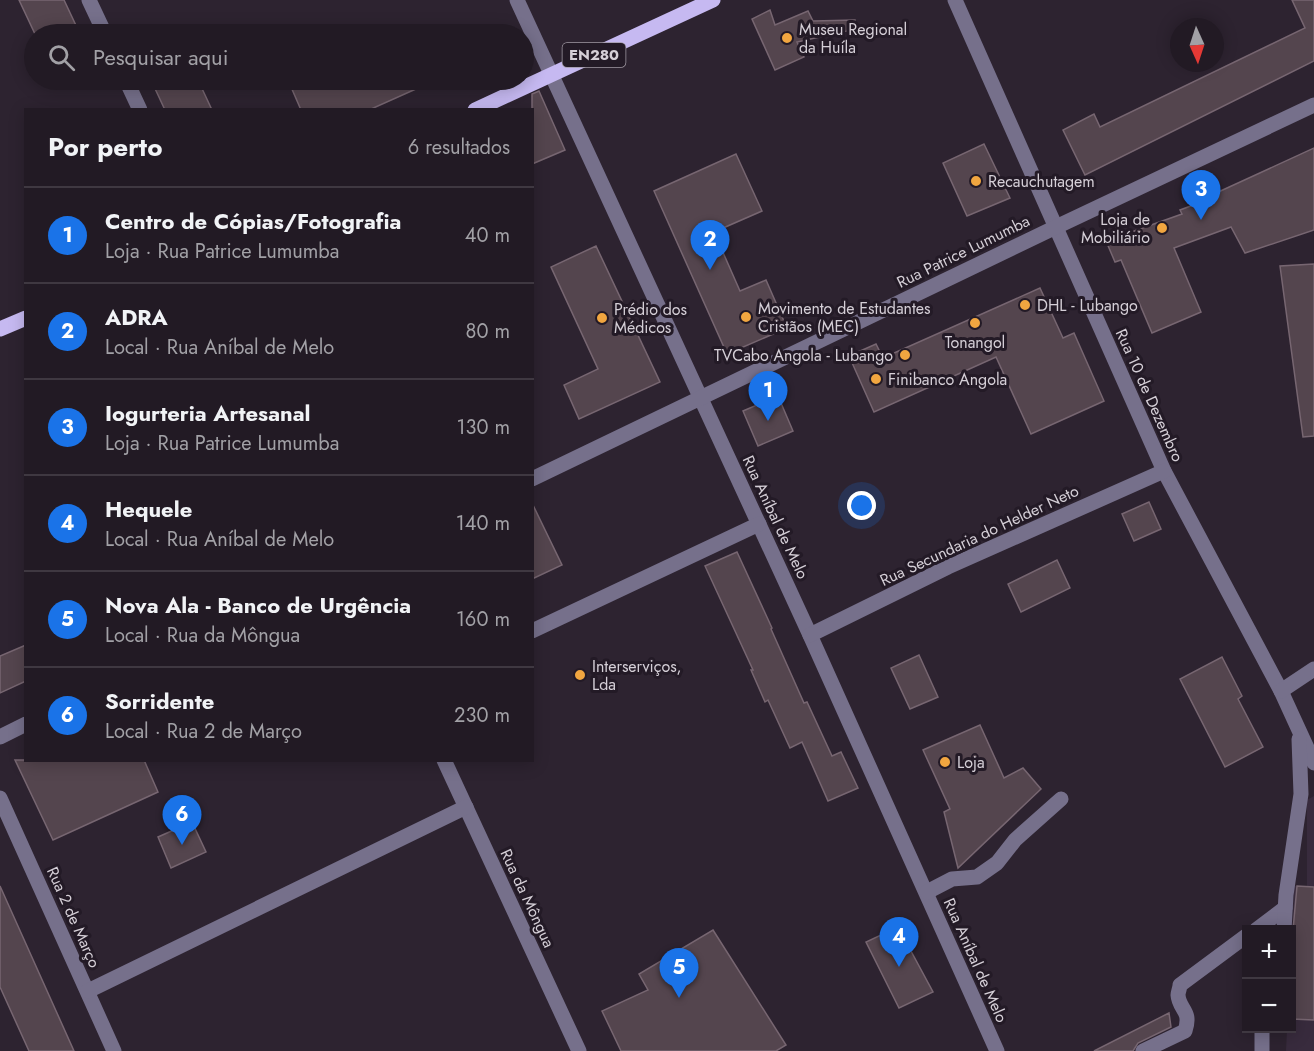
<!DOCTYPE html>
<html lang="pt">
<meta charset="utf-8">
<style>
:root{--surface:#221a24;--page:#2a232c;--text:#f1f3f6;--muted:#a2a1a6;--line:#3f3841;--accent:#1a73e8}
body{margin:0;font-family:Jost,sans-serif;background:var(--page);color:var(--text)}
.controls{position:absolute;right:18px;bottom:18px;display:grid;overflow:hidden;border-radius:0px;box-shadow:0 3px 15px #0003}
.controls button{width:54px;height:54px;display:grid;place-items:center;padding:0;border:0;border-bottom:2px solid var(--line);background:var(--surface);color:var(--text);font:30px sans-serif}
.compass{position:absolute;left:1170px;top:18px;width:54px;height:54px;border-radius:50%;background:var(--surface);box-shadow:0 3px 15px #0003;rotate:177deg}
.you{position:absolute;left:862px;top:506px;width:21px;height:21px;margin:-15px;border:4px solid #fff;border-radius:50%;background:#1a73e8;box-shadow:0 0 0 9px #1a73e833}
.badge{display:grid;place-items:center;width:39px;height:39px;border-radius:50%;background:var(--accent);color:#fff;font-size:20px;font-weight:700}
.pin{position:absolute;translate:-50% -50px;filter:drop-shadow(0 2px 3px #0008)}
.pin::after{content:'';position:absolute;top:32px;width:21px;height:18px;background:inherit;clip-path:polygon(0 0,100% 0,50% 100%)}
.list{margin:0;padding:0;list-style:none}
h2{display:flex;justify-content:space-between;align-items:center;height:78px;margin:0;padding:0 24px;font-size:26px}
h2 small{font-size:20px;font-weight:400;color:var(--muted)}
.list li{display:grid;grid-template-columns:39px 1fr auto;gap:18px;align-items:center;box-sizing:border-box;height:96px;padding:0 24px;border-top:2px solid var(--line)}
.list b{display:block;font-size:22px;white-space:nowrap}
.list p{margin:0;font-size:20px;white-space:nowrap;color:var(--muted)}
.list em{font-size:20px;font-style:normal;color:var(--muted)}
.icon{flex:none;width:33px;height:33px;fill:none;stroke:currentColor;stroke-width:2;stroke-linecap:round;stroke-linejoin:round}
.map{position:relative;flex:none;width:1314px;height:1051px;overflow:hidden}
.search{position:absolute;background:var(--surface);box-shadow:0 3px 15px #0003;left:24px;top:24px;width:510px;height:66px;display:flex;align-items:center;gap:15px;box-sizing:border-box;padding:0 21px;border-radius:33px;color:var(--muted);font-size:22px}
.panel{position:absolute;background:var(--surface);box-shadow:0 3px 15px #0003;left:24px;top:108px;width:510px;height:654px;border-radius:0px}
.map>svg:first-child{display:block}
.built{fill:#382b3d}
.building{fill:#54454e;stroke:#776671;stroke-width:1.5}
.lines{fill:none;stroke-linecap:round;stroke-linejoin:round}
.minor{stroke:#76708b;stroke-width:15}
.major{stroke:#c6b9f1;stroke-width:15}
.poi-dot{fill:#f1a640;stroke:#231a26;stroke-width:2}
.labels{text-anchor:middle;stroke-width:6;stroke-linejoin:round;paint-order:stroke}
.shield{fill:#231a26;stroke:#a099a2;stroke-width:1.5}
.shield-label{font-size:15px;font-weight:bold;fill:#d5cfd7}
.poi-label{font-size:16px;fill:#d5cfd7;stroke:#231a26;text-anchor:start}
.street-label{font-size:16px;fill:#d5cfd7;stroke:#231a26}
</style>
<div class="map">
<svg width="1314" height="1051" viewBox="0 0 1314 1051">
<rect width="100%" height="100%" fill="#2d2330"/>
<polygon class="built" points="1314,796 1314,1051 1286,1051 1287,1029 1292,1028 1292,941 1294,886 1307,886 1307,800"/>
<g class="building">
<polygon points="19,0 64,0 80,34 35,34"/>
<polygon points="1292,0 1314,0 1314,61 1085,175 1063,130 1094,114 1100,127 1305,28"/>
<polygon points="770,10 775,25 808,11 813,21 855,20 856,29 797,42 804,57 775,70 752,19"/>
<polygon points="151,80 198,80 212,110 165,110"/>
<polygon points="288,80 436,80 369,110 301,110"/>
<polygon points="539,91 565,150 532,164 532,94"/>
<polygon points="984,144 1010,198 967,216 943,163"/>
<polygon points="1314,148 1314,230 1245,253 1231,227 1174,248 1201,312 1152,333 1121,260 1115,262 1106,241 1182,214 1180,210 1215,197 1214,194"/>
<polygon points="736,154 762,211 714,232 740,291 766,280 787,328 727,354 654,191"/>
<polygon points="596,246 660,382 579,419 564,385 598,369 551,267"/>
<polygon points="1314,264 1314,436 1303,437 1280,266"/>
<polygon points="1040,288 1063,338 1074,333 1104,401 1031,434 996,357 874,412 849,356 876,344 883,358"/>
<polygon points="778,396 793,431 758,446 743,411"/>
<polygon points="1149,502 1161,529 1134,541 1122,514"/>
<polygon points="532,503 562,565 532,579"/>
<polygon points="737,552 772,628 771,629 804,703 807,702 832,756 841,752 858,788 828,801 802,742 790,748 768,700 765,702 751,670 753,670 705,566"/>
<polygon points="1057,560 1070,588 1021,612 1008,584"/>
<polygon points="26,645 26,681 0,693 0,656"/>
<polygon points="919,655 938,697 910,709 891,668"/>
<polygon points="1222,657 1242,696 1238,699 1263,747 1225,767 1180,679"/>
<polygon points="980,725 1004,778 1023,768 1041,789 958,868 944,812 950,809 923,750"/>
<polygon points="15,760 144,760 158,792 53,840"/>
<polygon points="192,822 206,852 171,868 158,837"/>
<polygon points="0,886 74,1051 29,1051 0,987"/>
<polygon points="1297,886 1314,887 1314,1020 1292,1019 1292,941"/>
<polygon points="898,927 933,992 899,1008 866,942"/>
<polygon points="713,930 786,1045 776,1051 621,1051 602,1011 648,990 639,974"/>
<polygon points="1169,1013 1171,1027 1138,1043 1133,1051 1094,1051"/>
</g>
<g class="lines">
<g class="minor">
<polyline points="89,0 105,34"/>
<polyline points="517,0 810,635 997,1051"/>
<polyline points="955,0 1164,471 1281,691 1314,763"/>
<polyline points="126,80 140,110"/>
<polyline points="532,479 1056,227 1314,105"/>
<polyline points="532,631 759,524"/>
<polyline points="810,635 948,567 1164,471"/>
<polyline points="1281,691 1314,669"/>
<polyline points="0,737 26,724"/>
<polyline points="444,760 579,1051"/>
<polyline points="0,798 114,1051"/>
<polyline points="927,892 952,879 977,877 997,863 1015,840 1061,799"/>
<polyline points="1256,930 1285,908"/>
<polyline points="1284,930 1286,895 1301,794 1299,739"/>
<polyline points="88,991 466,807"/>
<polyline points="1262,1028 1262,1051"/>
<path d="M1143,1051L1185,1031C1192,1010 1179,1010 1178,995C1178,992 1180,988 1180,985L1246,936"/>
</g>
<g class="major">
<polyline points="475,110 713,0"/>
<polyline points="0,329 26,318"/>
</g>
</g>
<g class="poi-dot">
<circle cx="787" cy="38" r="6"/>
<circle cx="976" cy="181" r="6"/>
<circle cx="1162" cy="228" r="6"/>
<circle cx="1025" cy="305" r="6"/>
<circle cx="746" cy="317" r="6"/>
<circle cx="602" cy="318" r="6"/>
<circle cx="975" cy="323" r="6"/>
<circle cx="905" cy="355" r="6"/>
<circle cx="876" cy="379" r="6"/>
<circle cx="580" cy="675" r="6"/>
<circle cx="945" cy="762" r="6"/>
</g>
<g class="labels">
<rect class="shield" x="562.5" y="43" width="63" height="24" rx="4.5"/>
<g class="shield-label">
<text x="594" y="60">EN280</text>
</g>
<g class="poi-label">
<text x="799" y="35">Museu Regional<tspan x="799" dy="18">da Huíla</tspan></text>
<text x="988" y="187">Recauchutagem</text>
<text x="1150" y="225" text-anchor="end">Loja de<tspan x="1150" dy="18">Mobiliário</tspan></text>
<text x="1037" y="311">DHL - Lubango</text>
<text x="758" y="314">Movimento de Estudantes<tspan x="758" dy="18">Cristãos (MEC)</tspan></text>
<text x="614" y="315">Prédio dos<tspan x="614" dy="18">Médicos</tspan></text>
<text x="975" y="348" text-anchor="middle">Tonangol</text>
<text x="893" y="361" text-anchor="end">TVCabo Angola - Lubango</text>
<text x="888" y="385">Finibanco Angola</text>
<text x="592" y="672">Interserviços,<tspan x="592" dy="18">Lda</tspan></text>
<text x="957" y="768">Loja</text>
</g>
<g class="street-label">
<text transform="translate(963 251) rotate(-26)" y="6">Rua Patrice Lumumba</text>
<text transform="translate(1150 395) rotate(66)" y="6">Rua 10 de Dezembro</text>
<text transform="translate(776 517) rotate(65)" y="6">Rua Aníbal de Melo</text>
<text transform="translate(979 535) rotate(-25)" y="6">Rua Secundaria do Helder Neto</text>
<text transform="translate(528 898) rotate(65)" y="6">Rua da Môngua</text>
<text transform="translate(74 917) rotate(66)" y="6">Rua 2 de Março</text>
<text transform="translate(976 960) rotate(66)" y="6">Rua Aníbal de Melo</text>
</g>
</g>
</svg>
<div class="controls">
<button>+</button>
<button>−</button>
</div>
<svg class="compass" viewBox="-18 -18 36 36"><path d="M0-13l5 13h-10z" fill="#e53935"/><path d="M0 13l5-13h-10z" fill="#a2a1a6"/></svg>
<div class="you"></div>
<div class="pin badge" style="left:768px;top:421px">1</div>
<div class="pin badge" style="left:710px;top:270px">2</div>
<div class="pin badge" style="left:1201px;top:220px">3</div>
<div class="pin badge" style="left:899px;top:967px">4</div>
<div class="pin badge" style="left:679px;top:998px">5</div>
<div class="pin badge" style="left:182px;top:845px">6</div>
<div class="search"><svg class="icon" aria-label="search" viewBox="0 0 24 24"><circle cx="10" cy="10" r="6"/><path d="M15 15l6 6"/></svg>Pesquisar aqui</div>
<section class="panel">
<h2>Por perto<small>6 resultados</small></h2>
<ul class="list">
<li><span class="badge">1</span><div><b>Centro de Cópias/Fotografia</b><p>Loja · Rua Patrice Lumumba</p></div><em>40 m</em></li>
<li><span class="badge">2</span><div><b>ADRA</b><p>Local · Rua Aníbal de Melo</p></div><em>80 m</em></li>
<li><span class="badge">3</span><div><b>Iogurteria Artesanal</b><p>Loja · Rua Patrice Lumumba</p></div><em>130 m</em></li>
<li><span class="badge">4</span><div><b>Hequele</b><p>Local · Rua Aníbal de Melo</p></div><em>140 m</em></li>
<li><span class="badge">5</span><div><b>Nova Ala - Banco de Urgência</b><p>Local · Rua da Môngua</p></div><em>160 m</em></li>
<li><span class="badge">6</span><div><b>Sorridente</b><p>Local · Rua 2 de Março</p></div><em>230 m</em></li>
</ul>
</section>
</div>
